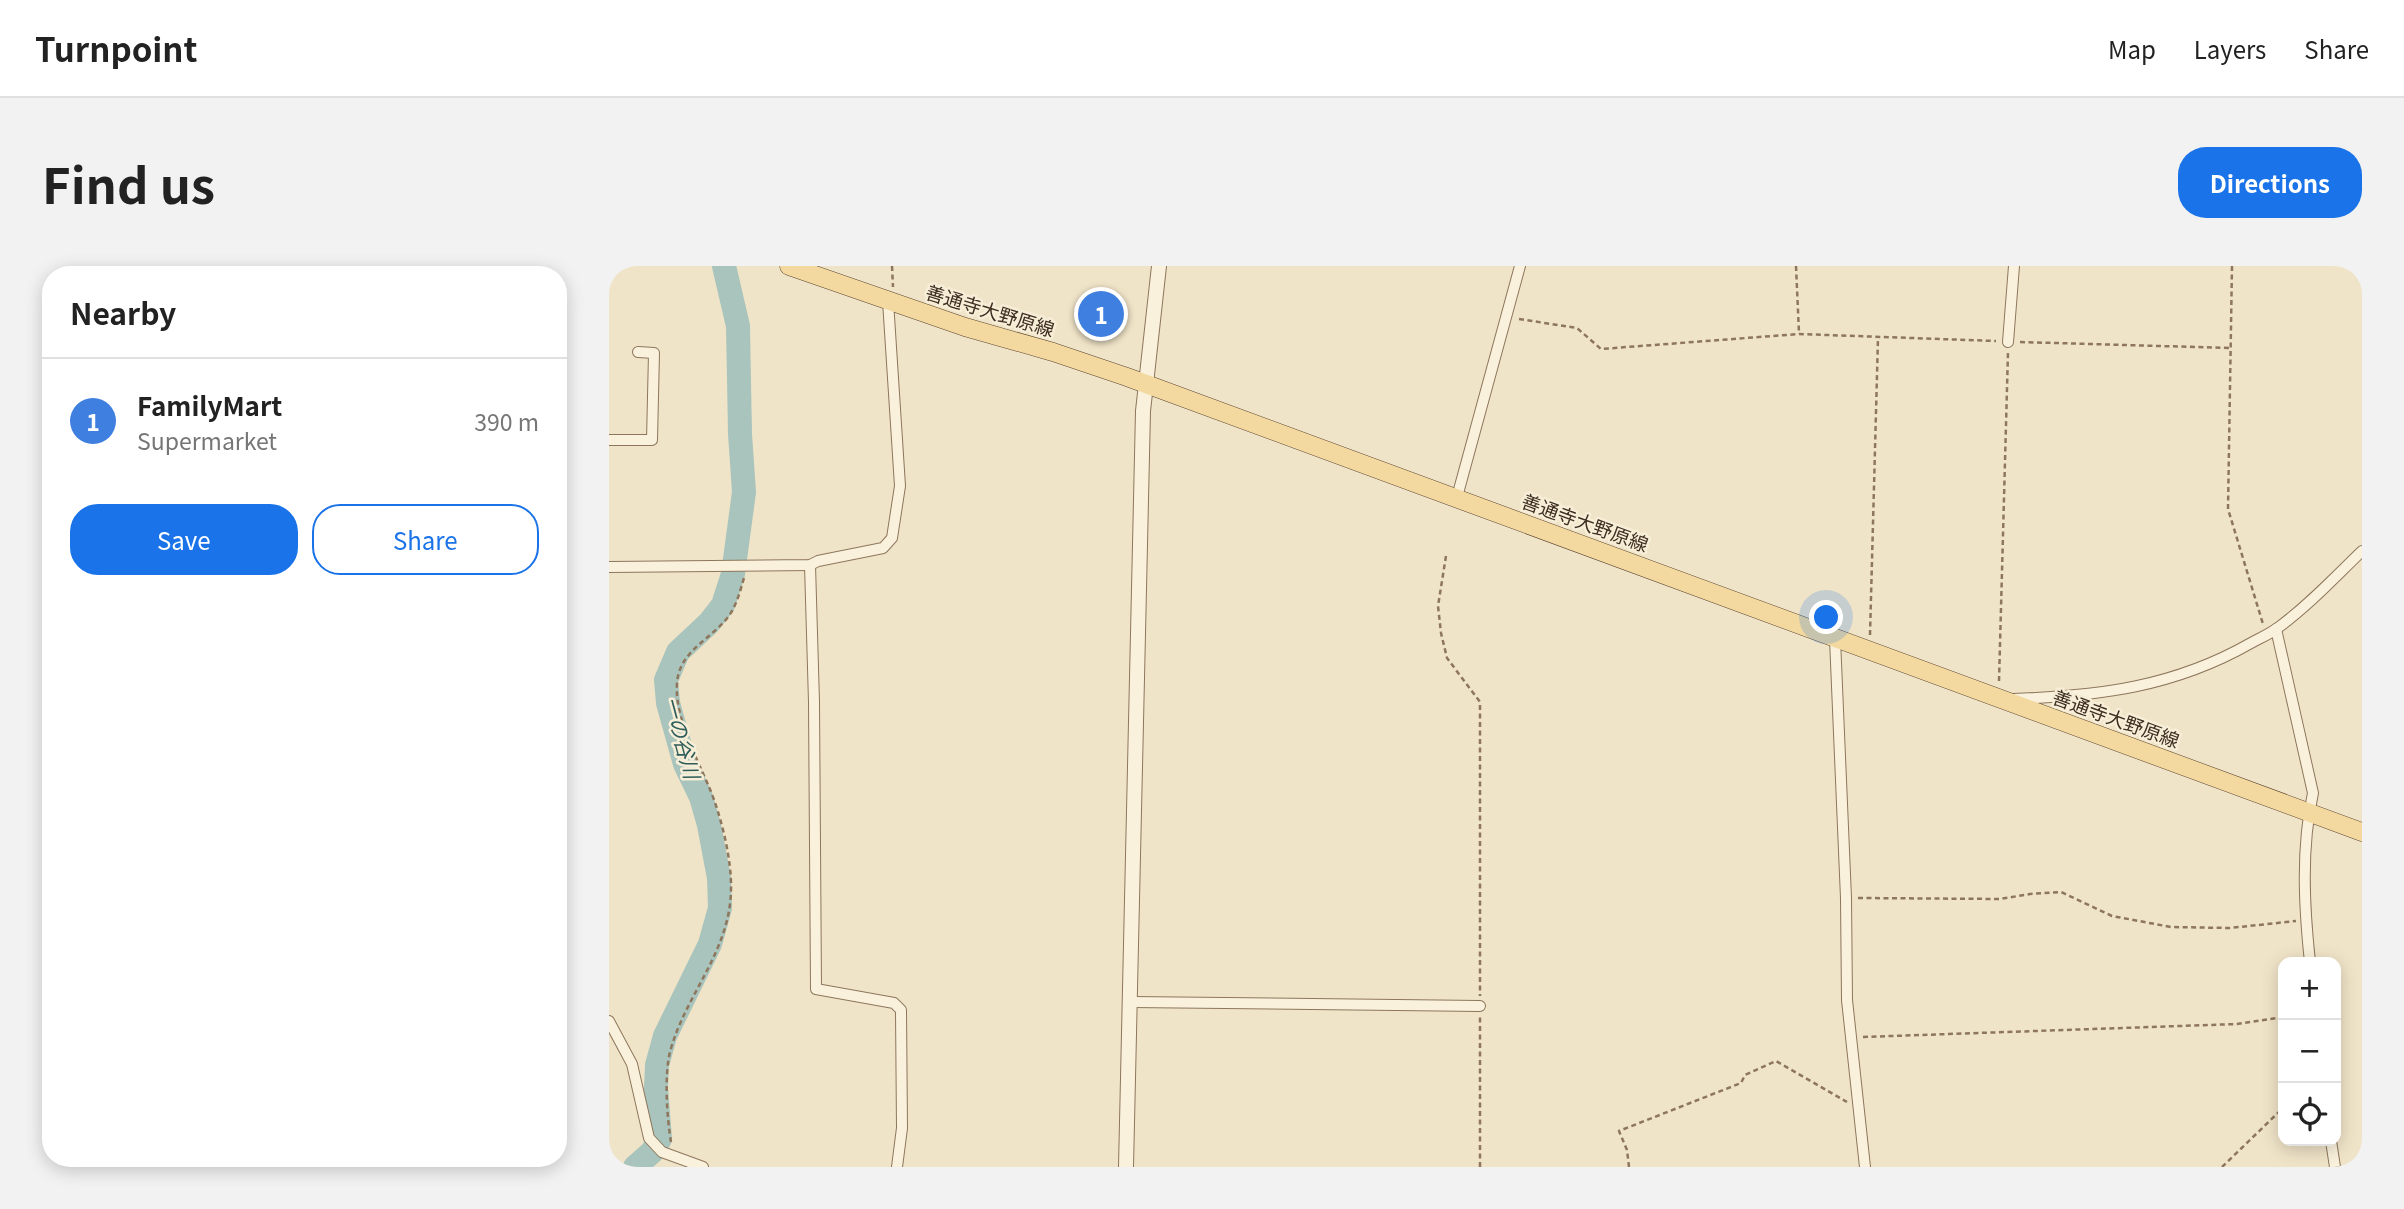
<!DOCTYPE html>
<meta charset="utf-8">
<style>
:root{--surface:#fff;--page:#f2f2f2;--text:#222;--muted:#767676;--line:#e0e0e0;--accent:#1a73e8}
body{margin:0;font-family:Georgia,"Noto Sans JP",serif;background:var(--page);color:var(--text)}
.controls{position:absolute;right:21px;bottom:21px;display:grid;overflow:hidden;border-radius:14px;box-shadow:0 4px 18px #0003}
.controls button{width:63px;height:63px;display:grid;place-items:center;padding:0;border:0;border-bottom:2px solid var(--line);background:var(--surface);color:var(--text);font:35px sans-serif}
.you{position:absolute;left:1218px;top:352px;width:24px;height:24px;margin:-18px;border:5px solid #fff;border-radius:50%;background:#1a73e8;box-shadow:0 0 0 10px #1a73e833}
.badge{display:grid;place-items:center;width:46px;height:46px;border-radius:50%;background:var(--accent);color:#fff;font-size:23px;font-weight:700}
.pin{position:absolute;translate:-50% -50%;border:4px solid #fff;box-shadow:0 2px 7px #0006}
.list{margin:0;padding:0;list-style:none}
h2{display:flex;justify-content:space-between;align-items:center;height:91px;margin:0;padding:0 28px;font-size:30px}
h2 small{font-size:23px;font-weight:400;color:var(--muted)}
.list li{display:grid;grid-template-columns:46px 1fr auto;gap:21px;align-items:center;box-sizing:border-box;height:126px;padding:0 28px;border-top:2px solid var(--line)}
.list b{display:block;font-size:26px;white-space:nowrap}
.list p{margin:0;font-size:23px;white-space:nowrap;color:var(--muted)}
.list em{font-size:23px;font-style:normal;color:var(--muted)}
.actions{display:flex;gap:14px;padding:21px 28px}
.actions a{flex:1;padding:16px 0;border:2px solid var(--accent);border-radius:28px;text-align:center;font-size:24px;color:var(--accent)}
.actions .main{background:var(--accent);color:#fff}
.icon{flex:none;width:38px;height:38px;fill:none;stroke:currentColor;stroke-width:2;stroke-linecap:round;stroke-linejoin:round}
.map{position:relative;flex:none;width:1753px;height:901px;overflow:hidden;border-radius:28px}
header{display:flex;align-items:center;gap:42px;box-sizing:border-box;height:98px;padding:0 35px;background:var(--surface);border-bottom:2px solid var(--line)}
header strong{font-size:33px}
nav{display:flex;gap:38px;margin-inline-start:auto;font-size:24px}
.intro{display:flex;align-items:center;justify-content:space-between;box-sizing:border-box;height:168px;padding:0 42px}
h1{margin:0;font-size:49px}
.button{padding:18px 32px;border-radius:28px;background:var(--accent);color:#fff;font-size:24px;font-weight:700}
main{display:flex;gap:42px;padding:0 42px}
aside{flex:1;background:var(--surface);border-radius:28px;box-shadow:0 4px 18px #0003}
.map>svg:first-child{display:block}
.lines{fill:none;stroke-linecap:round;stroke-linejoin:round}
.river{stroke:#a9c4bc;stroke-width:24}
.building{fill:#cf9f7d;stroke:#8d5f41;stroke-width:2}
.minor-casing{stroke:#8d765c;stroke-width:12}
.tertiary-casing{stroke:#8d765c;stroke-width:16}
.primary-casing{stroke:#5b4430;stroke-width:19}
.path{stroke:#8d765c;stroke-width:2.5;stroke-dasharray:5 3.5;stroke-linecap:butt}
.minor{stroke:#faf1dc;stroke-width:10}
.tertiary{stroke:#faf1dc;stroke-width:14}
.primary{stroke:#f3d9a0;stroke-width:18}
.labels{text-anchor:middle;stroke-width:5;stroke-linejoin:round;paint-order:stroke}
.street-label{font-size:19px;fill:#3d2e20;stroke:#f7eed8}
.water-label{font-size:21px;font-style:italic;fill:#2f5d5a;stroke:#f7eed8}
</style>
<header>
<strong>Turnpoint</strong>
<nav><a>Map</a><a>Layers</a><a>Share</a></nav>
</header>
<div class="intro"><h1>Find us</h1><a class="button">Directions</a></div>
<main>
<aside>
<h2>Nearby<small></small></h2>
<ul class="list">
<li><span class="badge" style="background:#3f7fe0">1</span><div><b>FamilyMart</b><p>Supermarket</p></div><em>390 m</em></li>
</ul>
<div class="actions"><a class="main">Save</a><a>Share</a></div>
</aside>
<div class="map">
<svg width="1753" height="901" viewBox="0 0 1753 901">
<rect width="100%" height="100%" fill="#f0e4c8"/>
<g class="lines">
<polyline class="river" points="26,901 43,886 51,873 47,822 48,799 56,770 101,678 111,642 110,612 100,559 92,531 76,498 59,437 57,414 69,386 100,357 114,339 124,308 135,226 131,168 129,60 115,0"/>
</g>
<polygon class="building" points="477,32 513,42 507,64 472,54"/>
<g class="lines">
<g class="minor-casing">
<g id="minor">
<polyline points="1399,76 1405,0"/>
<polyline points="0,174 43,174 45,87 29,86"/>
<polyline points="848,231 911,0"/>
<polyline points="201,299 205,436 207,723 285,737 292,744 293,862 288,901"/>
<polyline points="0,301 201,299 209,295 274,282 283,272 291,220 279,35"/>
<path d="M1667,363L1704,527C1692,582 1695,640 1701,696"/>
<polyline points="1226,373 1237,632 1238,734 1256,901"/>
<path d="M1404,433C1490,430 1565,421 1642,377C1651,372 1661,368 1670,361C1700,339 1726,311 1753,285"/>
<polyline points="522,736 871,740"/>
<polyline points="0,755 23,798 40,872 53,886 94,901"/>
<polyline points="1722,875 1726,901"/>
</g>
</g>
<g class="tertiary-casing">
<polyline id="tertiary" points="517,901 534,145 550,0"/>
</g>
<g class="primary-casing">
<polyline id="primary" points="180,0 356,61 444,86 518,111 1753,566"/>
</g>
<g class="path">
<polyline points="283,0 284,21"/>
<polyline points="1187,0 1190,67"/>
<polyline points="1623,0 1619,243 1654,358"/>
<polyline points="910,53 968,62 992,83 1190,68 1387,75"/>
<polyline points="1411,76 1621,82"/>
<polyline points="837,290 829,340 832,367 838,392 871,436 871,730"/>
<polyline points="1261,369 1269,72"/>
<polyline points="1390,415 1399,86"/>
<polyline points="1249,632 1391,633 1421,628 1452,626 1503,650 1562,661 1621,662 1687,655"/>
<polyline points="1254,771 1628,758 1674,751"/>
<path d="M62,876C58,852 55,810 61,786C76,729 121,686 122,624C123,594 112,549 100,521C87,490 62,445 69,410C75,383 103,372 119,351C128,339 131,325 135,312"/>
<polyline points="871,901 871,750"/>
<polyline points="1020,901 1018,884 1010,865 1132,817 1136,809 1167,795 1238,836"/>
<polyline points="1613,901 1674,842"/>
</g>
<use href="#minor" class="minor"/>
<use href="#tertiary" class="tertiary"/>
<use href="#primary" class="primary"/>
</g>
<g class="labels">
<g class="street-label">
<text transform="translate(381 45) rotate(17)" y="7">善通寺大野原線</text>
<text transform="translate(976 257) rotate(20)" y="7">善通寺大野原線</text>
<text transform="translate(1507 453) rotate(20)" y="7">善通寺大野原線</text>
</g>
<g class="water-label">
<text transform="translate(72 472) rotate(75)" y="7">一の谷川</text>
</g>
</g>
</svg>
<div class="controls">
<button>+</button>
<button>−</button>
<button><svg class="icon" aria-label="locate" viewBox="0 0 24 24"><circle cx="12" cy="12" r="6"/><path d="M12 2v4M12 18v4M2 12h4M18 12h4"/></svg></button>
</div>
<div class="you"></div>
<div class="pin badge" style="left:492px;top:48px;background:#3f7fe0">1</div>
</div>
</main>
